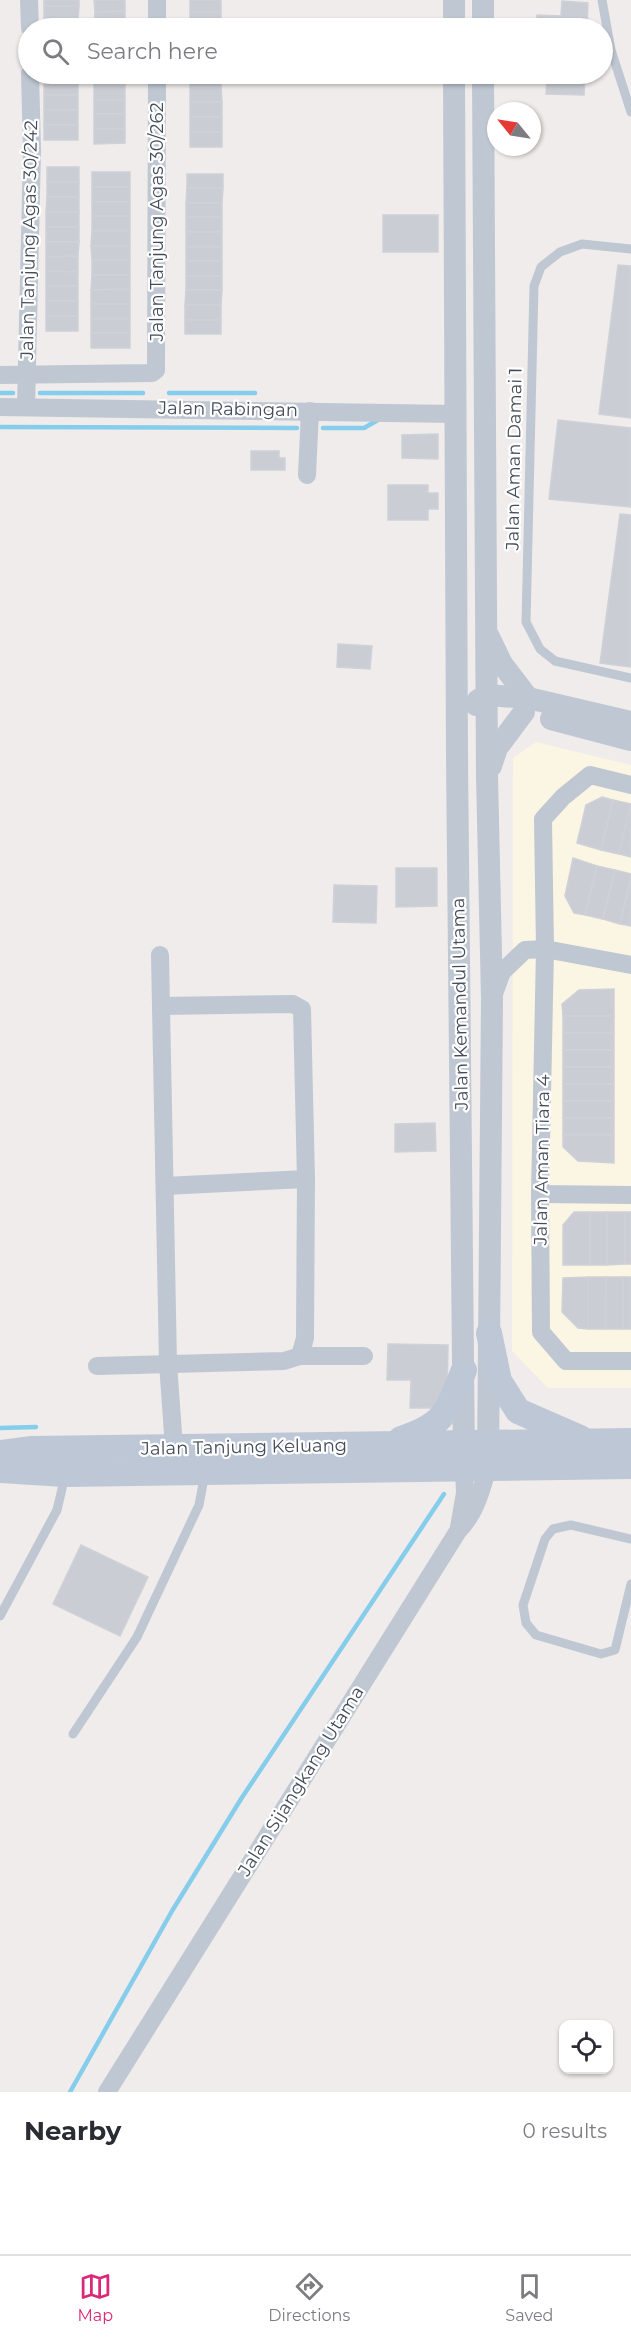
<!DOCTYPE html>
<style>
:root{--surface:#fff;--page:#f2f2f3;--text:#2b2b33;--muted:#7c7c81;--line:#e1e1e2;--accent:#db2777}
body{margin:0;font-family:Montserrat,sans-serif;background:var(--page);color:var(--text)}
.controls{position:absolute;right:18px;bottom:18px;display:grid;overflow:hidden;border-radius:12px;box-shadow:0 2px 4px #0004}
.controls button{width:54px;height:54px;display:grid;place-items:center;padding:0;border:0;border-bottom:2px solid var(--line);background:var(--surface);color:var(--text);font:30px sans-serif}
.compass{position:absolute;left:487px;top:102px;width:54px;height:54px;border-radius:50%;background:var(--surface);box-shadow:0 2px 4px #0004;rotate:300deg}
.list{margin:0;padding:0;list-style:none}
h2{display:flex;justify-content:space-between;align-items:center;height:78px;margin:0;padding:0 24px;font-size:26px}
h2 small{font-size:20px;font-weight:400;color:var(--muted)}
.icon{flex:none;width:33px;height:33px;fill:none;stroke:currentColor;stroke-width:2;stroke-linecap:round;stroke-linejoin:round}
.map{position:relative;flex:none;width:631px;height:2092px;overflow:hidden}
.search{position:absolute;background:var(--surface);box-shadow:0 2px 4px #0004;left:18px;right:18px;top:18px;height:66px;display:flex;align-items:center;gap:15px;box-sizing:border-box;padding:0 21px;border-radius:33px;color:var(--muted);font-size:22px}
.sheet{height:162px;background:var(--surface)}
nav{display:flex;justify-content:space-around;align-items:center;box-sizing:border-box;height:84px;border-top:2px solid var(--line);background:var(--surface);font-size:16px;color:var(--muted)}
nav a{display:grid;justify-items:center;gap:3px}
nav .on{color:var(--accent)}
.map>svg:first-child{display:block}
.commercial{fill:#fbf6e3}
.lines{fill:none;stroke-linecap:round;stroke-linejoin:round}
.stream{stroke:#85cdeb;stroke-width:4.5}
.building{fill:#cbcdd4;stroke:#cfd1d8;stroke-width:1.5}
.service{stroke:#bfc7d2;stroke-width:9}
.minor{stroke:#bfc7d2;stroke-width:18}
.tertiary{stroke:#bfc7d2;stroke-width:22}
.secondary{stroke:#bec7d5;stroke-width:26}
.labels{text-anchor:middle;stroke-width:4.5;stroke-linejoin:round;paint-order:stroke}
.street-label{font-size:18px;fill:#444d59;stroke:#fff}
</style>
<div class="map">
<svg width="631" height="2092" viewBox="0 0 631 2092">
<rect width="100%" height="100%" fill="#efeceb"/>
<polygon class="commercial" points="536,742 631,765 631,1388 548,1388 512,1351 513,758"/>
<g class="lines">
<g class="stream">
<polyline points="0,393 13,393"/>
<polyline points="40,393 143,393"/>
<polyline points="169,393 255,393"/>
<polyline points="0,427 297,428"/>
<polyline points="323,428 364,428 378,420"/>
<polyline points="0,1428 36,1427"/>
<polyline points="70,2092 172,1911 241,1799 444,1494"/>
</g>
</g>
<g class="building">
<rect x="44" y="0" width="35" height="6"/>
<polygon points="94,0 125,0 125,11 95,12"/>
<rect x="190" y="0" width="31" height="12"/>
<polygon points="562,1 588,3 587,28 536,28 537,15 561,16"/>
<polygon points="44,6 79,6 78,21 44,21"/>
<polygon points="125,11 125,26 94,26 95,12"/>
<rect x="190" y="12" width="31" height="15"/>
<rect x="44" y="21" width="34" height="7"/>
<rect x="44" y="74" width="34" height="6"/>
<rect x="94" y="74" width="31" height="11"/>
<rect x="190" y="74" width="31" height="13"/>
<polygon points="547,74 585,74 584,95 546,94"/>
<rect x="44" y="80" width="34" height="15"/>
<rect x="94" y="85" width="31" height="15"/>
<polygon points="190,87 221,87 222,102 190,102"/>
<rect x="44" y="95" width="34" height="15"/>
<rect x="94" y="100" width="31" height="14"/>
<rect x="190" y="102" width="32" height="15"/>
<rect x="44" y="110" width="34" height="15"/>
<rect x="94" y="114" width="31" height="15"/>
<rect x="190" y="117" width="32" height="15"/>
<rect x="44" y="125" width="34" height="15"/>
<polygon points="94,129 125,129 125,143 94,144"/>
<rect x="190" y="132" width="32" height="15"/>
<rect x="47" y="167" width="32" height="15"/>
<rect x="92" y="172" width="38" height="15"/>
<rect x="187" y="174" width="36" height="14"/>
<rect x="47" y="182" width="32" height="15"/>
<rect x="92" y="187" width="38" height="15"/>
<polygon points="187,188 223,188 222,203 186,203"/>
<polygon points="47,197 79,197 79,212 46,212"/>
<rect x="92" y="202" width="38" height="14"/>
<rect x="186" y="203" width="36" height="14"/>
<rect x="46" y="212" width="33" height="15"/>
<rect x="383" y="215" width="55" height="37"/>
<rect x="92" y="216" width="38" height="15"/>
<rect x="186" y="217" width="36" height="15"/>
<rect x="46" y="227" width="33" height="15"/>
<polygon points="92,231 130,231 130,246 91,246"/>
<rect x="186" y="232" width="36" height="15"/>
<polygon points="46,242 79,242 78,256 46,257"/>
<polygon points="91,246 130,246 130,260 92,260"/>
<rect x="186" y="247" width="36" height="14"/>
<polygon points="78,256 78,272 46,271 46,257"/>
<rect x="92" y="260" width="38" height="15"/>
<rect x="186" y="261" width="36" height="15"/>
<polygon points="618,265 631,266 631,418 599,414"/>
<polygon points="46,271 78,272 78,286 46,286"/>
<polygon points="92,275 130,275 130,289 91,290"/>
<rect x="186" y="276" width="36" height="14"/>
<rect x="46" y="286" width="32" height="15"/>
<polygon points="130,289 130,304 91,304 91,290"/>
<polygon points="186,290 222,290 221,305 185,305"/>
<rect x="46" y="301" width="32" height="15"/>
<rect x="91" y="304" width="39" height="15"/>
<rect x="185" y="305" width="36" height="15"/>
<rect x="46" y="316" width="32" height="15"/>
<rect x="91" y="319" width="39" height="14"/>
<rect x="185" y="320" width="36" height="14"/>
<rect x="91" y="333" width="39" height="15"/>
<polygon points="558,420 631,428 631,507 549,499"/>
<polygon points="438,434 438,459 402,458 402,435"/>
<polygon points="251,451 279,451 279,458 285,458 285,470 251,470"/>
<polygon points="388,485 428,485 428,493 438,493 438,509 428,509 428,520 388,520"/>
<polygon points="620,514 631,515 631,667 600,663"/>
<polygon points="338,644 372,646 370,669 337,667"/>
<polygon points="602,797 613,800 601,850 577,843 586,805"/>
<polygon points="613,800 631,804 619,854 601,850"/>
<polygon points="631,804 631,857 619,854"/>
<polygon points="573,858 597,866 585,915 574,913 565,896"/>
<polygon points="597,866 615,870 603,919 585,915"/>
<polygon points="396,868 437,868 437,906 396,907"/>
<polygon points="615,870 631,874 620,924 603,919"/>
<polygon points="631,878 631,926 620,924"/>
<polygon points="334,885 377,886 376,923 333,922"/>
<polygon points="614,989 614,1016 563,1016 562,1004 579,990"/>
<rect x="563" y="1016" width="51" height="17"/>
<rect x="563" y="1033" width="51" height="17"/>
<rect x="563" y="1050" width="51" height="17"/>
<rect x="563" y="1067" width="51" height="17"/>
<rect x="563" y="1084" width="51" height="17"/>
<rect x="563" y="1101" width="51" height="17"/>
<rect x="563" y="1118" width="51" height="17"/>
<polygon points="435,1123 436,1151 395,1152 395,1124"/>
<polygon points="563,1135 614,1135 614,1163 578,1161 563,1147"/>
<polygon points="574,1212 590,1212 590,1265 563,1265 563,1225"/>
<rect x="590" y="1212" width="17" height="53"/>
<polygon points="607,1212 625,1212 625,1264 607,1265"/>
<rect x="625" y="1212" width="6" height="52"/>
<polygon points="588,1277 588,1329 578,1328 562,1312 563,1278"/>
<polygon points="588,1277 606,1277 605,1329 588,1329"/>
<polygon points="606,1277 623,1277 623,1329 605,1329"/>
<rect x="623" y="1277" width="8" height="52"/>
<polygon points="388,1344 448,1345 447,1398 434,1408 410,1408 411,1380 387,1380"/>
<polygon points="81,1545 148,1577 120,1636 53,1604"/>
</g>
<g class="lines">
<g class="service">
<polyline points="602,0 611,50 631,112"/>
<polyline points="631,249 582,244 560,252 541,267 534,286 526,622 540,649 555,661 631,678"/>
<polyline points="631,1539 571,1525 553,1529 545,1539 523,1605 526,1623 536,1635 601,1654 615,1650 631,1584"/>
<polyline points="0,1616 57,1510 65,1476"/>
<polyline points="73,1734 137,1637 199,1505 205,1473"/>
</g>
<g class="minor">
<polyline points="29,0 30,28"/>
<polyline points="157,0 157,28"/>
<polyline points="0,375 152,373 156,370 157,74"/>
<polyline points="0,407 456,414"/>
<polyline points="26,407 32,151 30,74"/>
<polyline points="307,475 310,411"/>
<polyline points="631,785 590,775 563,797 543,819 545,949 540,1194 541,1332 566,1361 631,1361"/>
<polyline points="160,955 168,1363 174,1448"/>
<polyline points="494,994 502,972 525,950 545,949 631,965"/>
<polyline points="161,1006 293,1004 302,1009 306,1179 305,1338 300,1356"/>
<polyline points="165,1186 306,1179"/>
<polyline points="540,1194 631,1195"/>
<polyline points="97,1366 284,1361 300,1356 364,1356"/>
<polyline points="459,1527 465,1493 464,1469"/>
<path d="M107,2092L458,1531C476,1513 481,1491 488,1467"/>
</g>
<g class="tertiary">
<polyline points="454,0 454,28"/>
<polyline points="483,0 483,28"/>
<polyline points="454,74 457,757 464,1461"/>
<polyline points="483,74 487,775 492,999 488,1461"/>
<polyline points="489,637 502,664 528,698"/>
<polyline points="476,705 478,700 487,695 528,698 631,722"/>
<polyline points="551,719 631,740"/>
<polyline points="491,766 497,748 524,712"/>
</g>
<g class="secondary">
<polyline points="489,1333 499,1381 518,1411 580,1438"/>
<path d="M401,1439C446,1424 447,1412 464,1370"/>
<polyline points="0,1453 32,1449 631,1441"/>
<polyline points="0,1470 65,1474 631,1466"/>
</g>
</g>
<g class="labels">
<g class="street-label">
<text transform="translate(157 222) rotate(-90)" y="6">Jalan Tanjung Agas 30/262</text>
<text transform="translate(29 240) rotate(-89)" y="6">Jalan Tanjung Agas 30/242</text>
<text transform="translate(228 409) rotate(1)" y="6">Jalan Rabingan</text>
<text transform="translate(514 459) rotate(-89)" y="6">Jalan Aman Damai 1</text>
<text transform="translate(460 1004) rotate(-91)" y="6">Jalan Kemandul Utama</text>
<text transform="translate(542 1160) rotate(-89)" y="6">Jalan Aman Tiara 4</text>
<text transform="translate(244 1447) rotate(-1)" y="6">Jalan Tanjung Keluang</text>
<text transform="translate(301 1781) rotate(-58)" y="6">Jalan Sijangkang Utama</text>
</g>
</g>
</svg>
<div class="controls">
<button><svg class="icon" aria-label="locate" viewBox="0 0 24 24"><circle cx="12" cy="12" r="6"/><path d="M12 2v4M12 18v4M2 12h4M18 12h4"/></svg></button>
</div>
<svg class="compass" viewBox="-18 -18 36 36"><path d="M0-13l5 13h-10z" fill="#e53935"/><path d="M0 13l5-13h-10z" fill="#7c7c81"/></svg>
<div class="search"><svg class="icon" aria-label="search" viewBox="0 0 24 24"><circle cx="10" cy="10" r="6"/><path d="M15 15l6 6"/></svg>Search here</div>
</div>
<section class="sheet">
<h2>Nearby<small>0 results</small></h2>
<ul class="list">
</ul>
</section>
<nav>
<a class="on"><svg class="icon" aria-label="map" viewBox="0 0 24 24"><path d="M3 6l6-2 6 2 6-2v14l-6 2-6-2-6 2zM9 4v14M15 6v14"/></svg>Map</a>
<a><svg class="icon" aria-label="directions" viewBox="0 0 24 24"><path d="M12 3l9 9-9 9-9-9zM9 14v-3h6M13 9l2 2-2 2"/></svg>Directions</a>
<a><svg class="icon" aria-label="saved" viewBox="0 0 24 24"><path d="M7 4h10v16l-5-4-5 4z"/></svg>Saved</a>
</nav>
